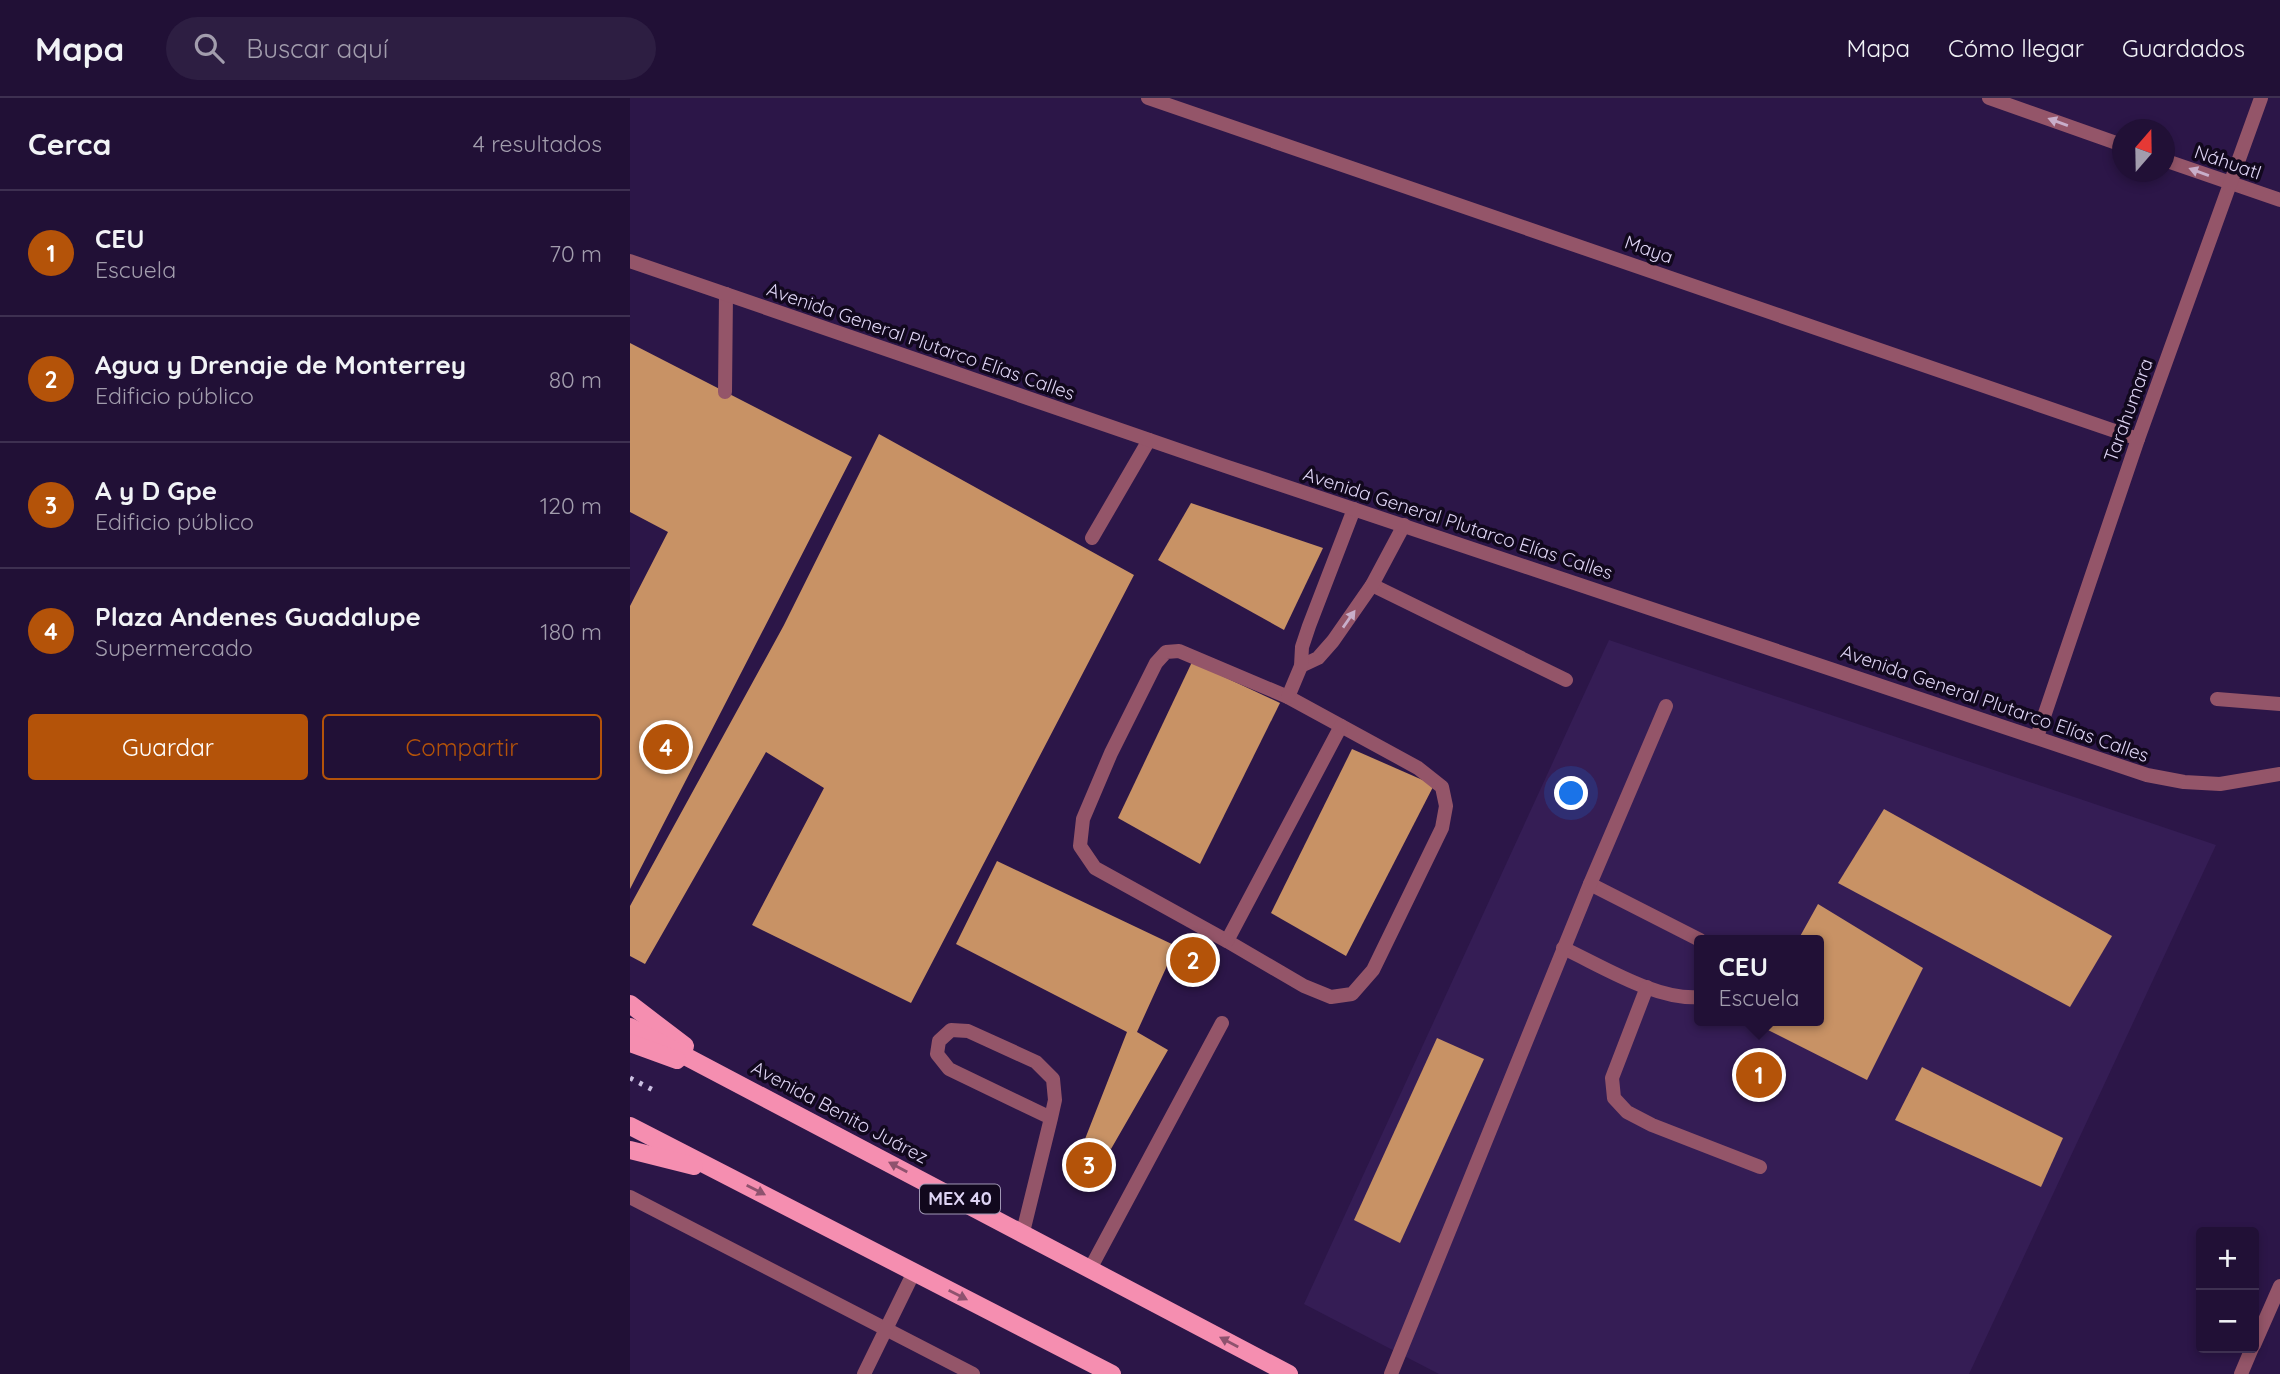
<!DOCTYPE html>
<html lang="es">
<meta charset="utf-8">
<style>
:root{--surface:#211036;--page:#2d1e42;--text:#f1f3f6;--muted:#a29dad;--line:#3e3051;--accent:#b45309}
body{margin:0;font-family:Quicksand,sans-serif;background:var(--page);color:var(--text)}
.controls{position:absolute;right:21px;bottom:21px;display:grid;overflow:hidden;border-radius:7px;box-shadow:0 4px 10px #0003}
.controls button{width:63px;height:63px;display:grid;place-items:center;padding:0;border:0;border-bottom:2px solid var(--line);background:var(--surface);color:var(--text);font:35px sans-serif}
.compass{position:absolute;left:1482px;top:21px;width:63px;height:63px;border-radius:50%;background:var(--surface);box-shadow:0 4px 10px #0003;rotate:20deg}
.you{position:absolute;left:942px;top:696px;width:24px;height:24px;margin:-18px;border:5px solid #fff;border-radius:50%;background:#1a73e8;box-shadow:0 0 0 10px #1a73e833}
.badge{display:grid;place-items:center;width:46px;height:46px;border-radius:50%;background:var(--accent);color:#fff;font-size:23px;font-weight:700}
.pin{position:absolute;translate:-50% -50%;border:4px solid #fff;box-shadow:0 2px 7px #0006}
.popup{position:absolute;left:1064px;top:837px;width:130px;height:91px;box-sizing:border-box;display:grid;place-content:center;border-radius:7px;background:var(--surface);filter:drop-shadow(0 2px 5px #0005);font-size:23px;white-space:nowrap;color:var(--muted)}
.popup b{font-size:26px;color:var(--text)}
.popup::after{content:'';position:absolute;left:50%;top:100%;margin-left:-14px;border:14px solid transparent;border-top-color:var(--surface)}
.list{margin:0;padding:0;list-style:none}
h2{display:flex;justify-content:space-between;align-items:center;height:91px;margin:0;padding:0 28px;font-size:30px}
h2 small{font-size:23px;font-weight:400;color:var(--muted)}
.list li{display:grid;grid-template-columns:46px 1fr auto;gap:21px;align-items:center;box-sizing:border-box;height:126px;padding:0 28px;border-top:2px solid var(--line)}
.list b{display:block;font-size:26px;white-space:nowrap}
.list p{margin:0;font-size:23px;white-space:nowrap;color:var(--muted)}
.list em{font-size:23px;font-style:normal;color:var(--muted)}
.actions{display:flex;gap:14px;padding:21px 28px}
.actions a{flex:1;padding:16px 0;border:2px solid var(--accent);border-radius:7px;text-align:center;font-size:24px;color:var(--accent)}
.actions .main{background:var(--accent);color:#fff}
.icon{flex:none;width:38px;height:38px;fill:none;stroke:currentColor;stroke-width:2;stroke-linecap:round;stroke-linejoin:round}
.map{position:relative;flex:none;width:1650px;height:1276px;overflow:hidden}
header{display:flex;align-items:center;gap:42px;box-sizing:border-box;height:98px;padding:0 35px;background:var(--surface);border-bottom:2px solid var(--line)}
header strong{font-size:33px}
nav{display:flex;gap:38px;margin-inline-start:auto;font-size:24px}
.search{width:490px;height:63px;background:var(--page);display:flex;align-items:center;gap:18px;box-sizing:border-box;padding:0 24px;border-radius:38px;color:var(--muted);font-size:26px}
main{display:flex}
aside{flex:1;background:var(--surface)}
.map>svg:first-child{display:block}
.built{fill:#351d55;fill-rule:evenodd}
.building{fill:#c89265}
.lines{fill:none;stroke-linecap:round;stroke-linejoin:round}
.service{stroke:#945569;stroke-width:14}
.minor{stroke:#945569;stroke-width:14}
.tertiary{stroke:#945569;stroke-width:14}
.primary{stroke:#f58eb0;stroke-width:18}
.rail{stroke:#cabfe1;stroke-width:5;stroke-dasharray:3.5 7;stroke-linecap:butt}
.oneway{fill:#c8aeca}
.oneway2{fill:#8e526e}
.labels{text-anchor:middle;stroke-width:7;stroke-linejoin:round;paint-order:stroke}
.shield{fill:#11081d;stroke:#a097b4;stroke-width:2}
.shield-label{font-size:18px;font-weight:bold;fill:#ded4f4}
.street-label{font-size:19px;fill:#ded4f4;stroke:#11081d}
</style>
<header>
<strong>Mapa</strong>
<div class="search"><svg class="icon" aria-label="search" viewBox="0 0 24 24"><circle cx="10" cy="10" r="6"/><path d="M15 15l6 6"/></svg>Buscar aquí</div>
<nav><a>Mapa</a><a>Cómo llegar</a><a>Guardados</a></nav>
</header>
<main>
<aside>
<h2>Cerca<small>4 resultados</small></h2>
<ul class="list">
<li><span class="badge">1</span><div><b>CEU</b><p>Escuela</p></div><em>70 m</em></li>
<li><span class="badge">2</span><div><b>Agua y Drenaje de Monterrey</b><p>Edificio público</p></div><em>80 m</em></li>
<li><span class="badge">3</span><div><b>A y D Gpe</b><p>Edificio público</p></div><em>120 m</em></li>
<li><span class="badge">4</span><div><b>Plaza Andenes Guadalupe</b><p>Supermercado</p></div><em>180 m</em></li>
</ul>
<div class="actions"><a class="main">Guardar</a><a>Compartir</a></div>
</aside>
<div class="map">
<svg width="1650" height="1276" viewBox="0 0 1650 1276">
<rect width="100%" height="100%" fill="#2c1648"/>
<path class="built" d="M979,542L1586,747L1339,1276H809L674,1206ZM1070,842H1188V923H1070Z"/>
<g class="building">
<polygon points="0,245 222,359 0,791 0,508 38,434 0,414"/>
<polygon points="249,336 504,477 281,905 122,827 194,690 136,654 15,866 0,858 0,808 154,527"/>
<polygon points="561,405 693,450 654,532 528,462"/>
<polygon points="562,564 650,605 570,766 488,720"/>
<polygon points="722,651 804,687 716,858 641,815"/>
<polygon points="1254,711 1482,838 1440,909 1208,785"/>
<polygon points="367,763 546,848 507,934 538,952 481,1051 455,1041 497,934 326,846"/>
<polygon points="1188,806 1293,870 1237,982 1124,925 1125,923 1188,923 1188,842 1168,842"/>
<polygon points="807,940 854,961 770,1145 724,1122"/>
<polygon points="1292,969 1433,1040 1411,1089 1265,1022"/>
</g>
<g class="lines">
<g class="service">
<polyline points="95,294 96,196"/>
<polyline points="462,440 519,342"/>
<polyline points="742,487 936,582"/>
<polygon points="549,553 658,599 788,670 812,689 816,708 812,730 743,872 722,896 701,899 674,888 597,843 465,770 450,748 453,721 481,655 526,565 536,554"/>
<polyline points="671,568 688,560 703,543 742,487 774,427"/>
<polyline points="658,599 671,568 672,549 679,528 724,411"/>
<polyline points="1587,601 1650,606"/>
<polyline points="960,786 1070,842"/>
<polyline points="597,843 711,628"/>
<path d="M933,850C972,868 1027,903 1070,899"/>
<polyline points="1017,889 982,980 984,1000 997,1014 1022,1027 1130,1069"/>
<polyline points="393,1134 421,1020 425,1002 423,981 406,964 338,933 321,932 309,943 307,956 319,971 421,1020"/>
<polyline points="460,1171 592,925"/>
<polyline points="761,1276 960,786 1036,608"/>
</g>
<g class="minor">
<polyline points="518,0 1508,341"/>
<polyline points="1359,0 1492,47"/>
<polyline points="1534,62 1650,102"/>
<polyline points="1407,639 1508,341 1631,0"/>
<polyline points="0,1099 343,1276"/>
<polyline points="1624,1247 1650,1188"/>
<polyline points="234,1276 284,1174"/>
<polyline points="1611,1276 1622,1250"/>
</g>
<polyline class="tertiary" points="0,163 595,368 1517,677 1554,684 1590,686 1650,676"/>
<g class="primary">
<polyline points="0,906 55,948"/>
<polyline points="0,929 659,1276"/>
<polyline points="0,945 47,962"/>
<polyline points="0,1028 482,1276"/>
<polyline points="0,1052 64,1068"/>
</g>
<polyline class="rail" points="0,980 27,994"/>
</g>
<defs><path id="oneway-solid" d="M-6-.8H1V-3.2L6.5 0L1 3.2V.8H-6Z" transform="scale(1.75)"/></defs>
<g class="oneway">
<use href="#oneway-solid" transform="translate(1428 24) rotate(-160)"/>
<use href="#oneway-solid" transform="translate(1569 74) rotate(-160)"/>
<use href="#oneway-solid" transform="translate(719 521) rotate(-55)"/>
</g>
<g class="oneway2">
<use href="#oneway-solid" transform="translate(268 1069) rotate(-152)"/>
<use href="#oneway-solid" transform="translate(126 1092) rotate(27)"/>
<use href="#oneway-solid" transform="translate(328 1197) rotate(27)"/>
<use href="#oneway-solid" transform="translate(599 1244) rotate(-152)"/>
</g>
<g class="labels">
<rect class="shield" x="290" y="1086.5" width="80" height="29" rx="5"/>
<g class="shield-label">
<text x="330" y="1107">MEX 40</text>
</g>
<g class="street-label">
<text transform="translate(1598 64) rotate(19)" y="7">Náhuatl</text>
<text transform="translate(1019 151) rotate(19)" y="7">Maya</text>
<text transform="translate(291 243) rotate(19)" y="7">Avenida General Plutarco Elías Calles</text>
<text transform="translate(1498 312) rotate(-70)" y="7">Tarahumara</text>
<text transform="translate(828 425) rotate(18)" y="7">Avenida General Plutarco Elías Calles</text>
<text transform="translate(1365 605) rotate(19)" y="7">Avenida General Plutarco Elías Calles</text>
<text transform="translate(210 1014) rotate(28)" y="7">Avenida Benito Juárez</text>
</g>
</g>
</svg>
<div class="controls">
<button>+</button>
<button>−</button>
</div>
<svg class="compass" viewBox="-18 -18 36 36"><path d="M0-13l5 13h-10z" fill="#e53935"/><path d="M0 13l5-13h-10z" fill="#a29dad"/></svg>
<div class="you"></div>
<div class="pin badge" style="left:1129px;top:977px">1</div>
<div class="popup"><b>CEU</b>Escuela</div>
<div class="pin badge" style="left:563px;top:862px">2</div>
<div class="pin badge" style="left:459px;top:1067px">3</div>
<div class="pin badge" style="left:36px;top:649px">4</div>
</div>
</main>
